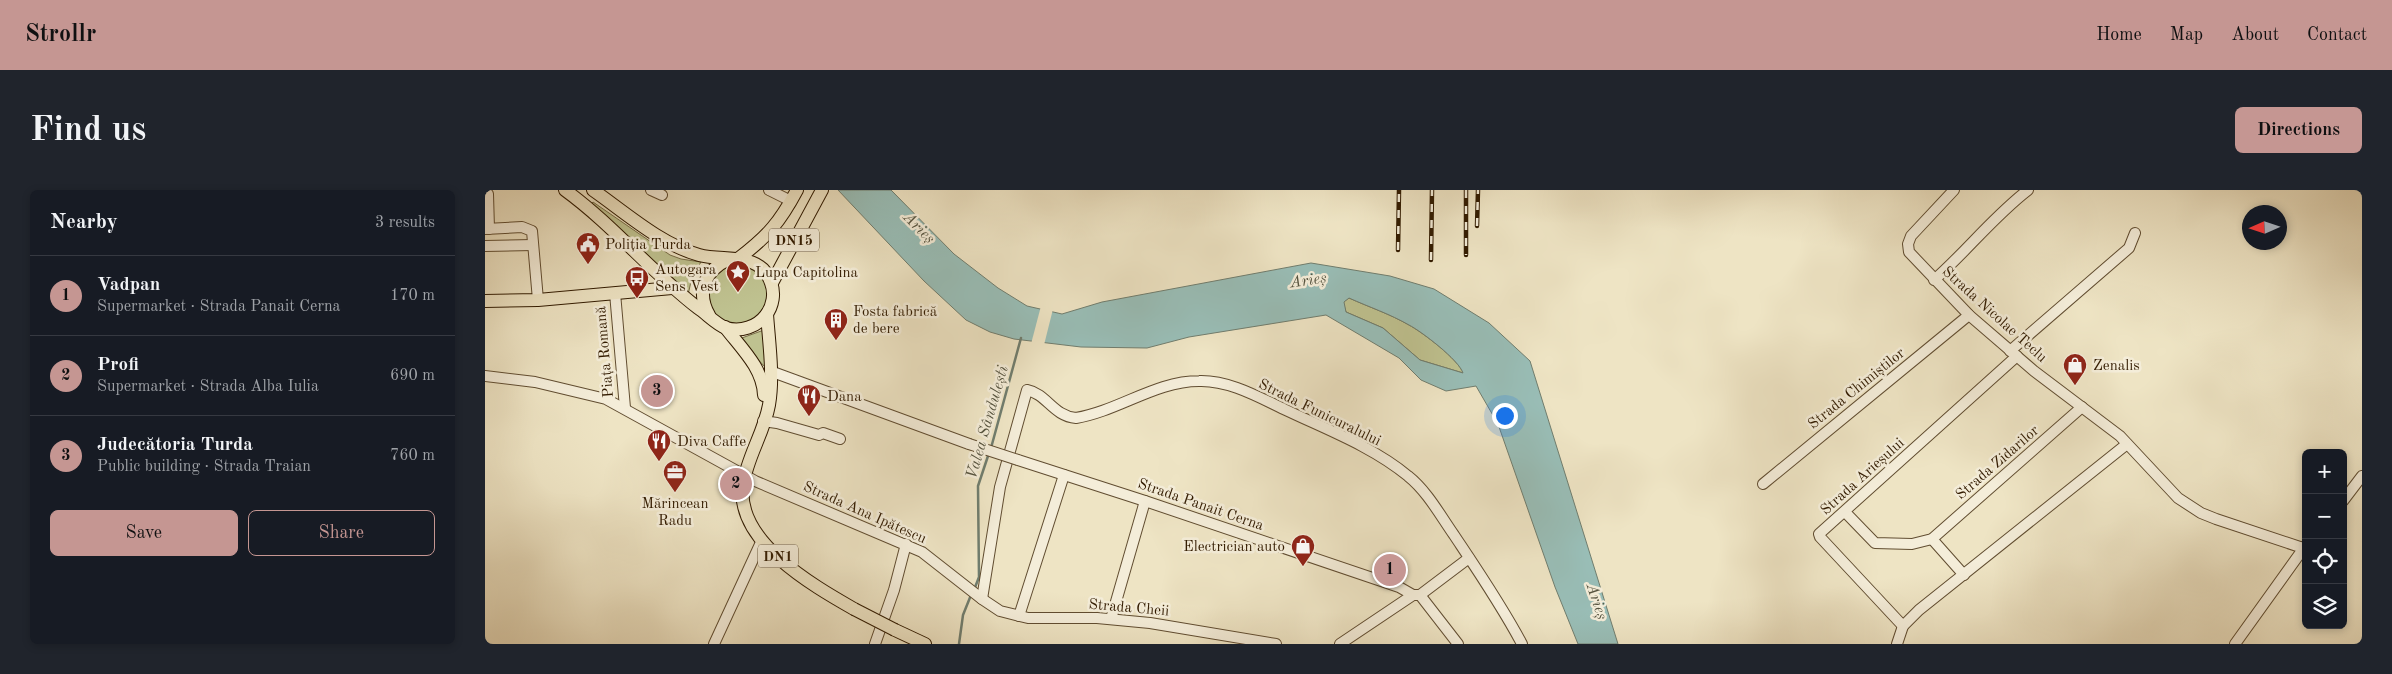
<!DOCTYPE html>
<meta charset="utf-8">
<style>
:root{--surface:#171b24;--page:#20242c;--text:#f1f3f6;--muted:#9ea1a6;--line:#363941;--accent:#c59692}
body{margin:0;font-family:"Old Standard TT",serif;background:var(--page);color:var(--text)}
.controls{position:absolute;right:15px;bottom:15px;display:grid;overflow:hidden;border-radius:8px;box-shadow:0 2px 8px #0003}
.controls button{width:45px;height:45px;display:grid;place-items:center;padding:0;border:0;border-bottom:1px solid var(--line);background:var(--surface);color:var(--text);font:25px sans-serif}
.compass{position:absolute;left:1757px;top:15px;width:45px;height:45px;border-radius:50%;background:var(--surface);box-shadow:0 2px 8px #0003;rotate:267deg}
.you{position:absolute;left:1019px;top:225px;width:18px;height:18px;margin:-12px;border:4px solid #fff;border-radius:50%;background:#1a73e8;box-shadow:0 0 0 8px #1a73e833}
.badge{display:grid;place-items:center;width:32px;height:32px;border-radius:50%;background:var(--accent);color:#111;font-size:16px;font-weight:700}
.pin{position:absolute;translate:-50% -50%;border:2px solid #fff;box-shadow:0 1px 5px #0006}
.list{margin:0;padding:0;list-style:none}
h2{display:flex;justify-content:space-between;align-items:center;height:65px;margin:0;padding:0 20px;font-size:21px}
h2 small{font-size:16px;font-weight:400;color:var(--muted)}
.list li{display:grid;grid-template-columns:32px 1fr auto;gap:15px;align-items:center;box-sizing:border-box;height:80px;padding:0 20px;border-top:1px solid var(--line)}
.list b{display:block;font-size:19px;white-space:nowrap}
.list p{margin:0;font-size:16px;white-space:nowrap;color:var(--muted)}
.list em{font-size:16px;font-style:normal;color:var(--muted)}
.actions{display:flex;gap:10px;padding:15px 20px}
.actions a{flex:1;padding:11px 0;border:1px solid var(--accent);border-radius:8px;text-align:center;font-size:18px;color:var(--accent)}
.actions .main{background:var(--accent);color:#111}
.icon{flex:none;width:28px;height:28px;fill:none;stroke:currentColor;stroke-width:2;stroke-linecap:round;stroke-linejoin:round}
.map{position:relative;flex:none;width:1877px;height:454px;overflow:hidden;border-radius:8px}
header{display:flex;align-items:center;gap:30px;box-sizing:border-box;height:70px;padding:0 25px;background:var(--accent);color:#111}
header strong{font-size:24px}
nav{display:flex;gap:28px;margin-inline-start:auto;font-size:18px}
.intro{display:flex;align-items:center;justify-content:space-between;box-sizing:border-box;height:120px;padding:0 30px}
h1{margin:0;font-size:35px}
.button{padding:12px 22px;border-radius:8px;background:var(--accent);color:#111;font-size:18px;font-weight:700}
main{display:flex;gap:30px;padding:0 30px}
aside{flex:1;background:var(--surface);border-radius:8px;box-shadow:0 2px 8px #0003}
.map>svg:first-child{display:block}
.green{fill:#bfc290;stroke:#786e48}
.water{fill:#99beb7;stroke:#707d6e;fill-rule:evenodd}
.pier{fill:#eee4c4}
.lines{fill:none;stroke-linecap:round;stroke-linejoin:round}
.stream{stroke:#707d6e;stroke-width:2.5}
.minor-casing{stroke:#614d31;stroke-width:12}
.major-casing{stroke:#321b00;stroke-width:14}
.minor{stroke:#f4edd9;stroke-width:10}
.major{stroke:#eee4c4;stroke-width:12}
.rail-casing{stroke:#321b00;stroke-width:4.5}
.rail{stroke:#f4edd9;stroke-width:2.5;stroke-dasharray:8;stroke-linecap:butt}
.minor-bridge-casing{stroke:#614d31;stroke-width:12;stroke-linecap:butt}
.major-bridge-casing{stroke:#321b00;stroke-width:14;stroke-linecap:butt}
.minor-bridge{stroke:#f4edd9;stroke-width:10}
.major-bridge{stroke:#eee4c4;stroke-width:12}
.labels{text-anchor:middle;stroke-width:5;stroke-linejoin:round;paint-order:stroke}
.shield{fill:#f4edd9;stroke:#6c5a41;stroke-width:1}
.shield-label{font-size:14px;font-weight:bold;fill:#321b00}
.poi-label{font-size:15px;fill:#321b00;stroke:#f4edd9;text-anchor:start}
.street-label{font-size:15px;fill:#321b00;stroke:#f4edd9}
.water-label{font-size:16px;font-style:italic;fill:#565440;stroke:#f4edd9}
</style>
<header>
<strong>Strollr</strong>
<nav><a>Home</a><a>Map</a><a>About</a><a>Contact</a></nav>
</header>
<div class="intro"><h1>Find us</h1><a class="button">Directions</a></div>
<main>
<aside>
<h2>Nearby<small>3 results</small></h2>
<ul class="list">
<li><span class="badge">1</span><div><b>Vadpan</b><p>Supermarket · Strada Panait Cerna</p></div><em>170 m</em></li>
<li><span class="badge">2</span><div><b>Profi</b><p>Supermarket · Strada Alba Iulia</p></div><em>690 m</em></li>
<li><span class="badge">3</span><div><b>Judecătoria Turda</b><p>Public building · Strada Traian</p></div><em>760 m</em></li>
</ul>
<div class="actions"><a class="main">Save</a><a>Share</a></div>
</aside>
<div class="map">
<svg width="1877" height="454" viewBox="0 0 1877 454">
<rect width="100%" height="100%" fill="#eee4c4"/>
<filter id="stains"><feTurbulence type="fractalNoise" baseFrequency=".004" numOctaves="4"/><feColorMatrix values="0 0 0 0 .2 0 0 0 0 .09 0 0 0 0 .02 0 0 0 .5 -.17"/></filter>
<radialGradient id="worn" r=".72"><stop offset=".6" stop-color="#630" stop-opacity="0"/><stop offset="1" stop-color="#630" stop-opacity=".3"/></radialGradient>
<g class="green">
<polygon points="108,12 185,65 196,69 216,72 207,87 203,105 106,14"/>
<polygon points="245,72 275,80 285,101 279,123 252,137 225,123 222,92"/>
<path d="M864,108C884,117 905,124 924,135C937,142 974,170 978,183L935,170L898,138L861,122L858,112Z"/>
<polygon points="279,140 280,177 254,149"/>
</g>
<path class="water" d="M353,0H406L469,64L513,98L542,116L577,124L617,112L826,73L905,86L949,99L1004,133L1045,171L1133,454H1093L1070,397L1013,234L991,196L961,201L936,190L914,168L841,125L704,147L662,158L596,157L529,149L505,142L481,130L439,91ZM864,108C884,117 905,124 924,135C936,141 974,170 978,183L935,170L898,138L861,122L859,112Z"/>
<polygon class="pier" points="556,116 568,119 559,155 546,154"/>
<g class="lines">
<g class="stream">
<polyline points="506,258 536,148"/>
<polyline points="489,400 494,387 493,296 504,263"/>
<polyline points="474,454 478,425 486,405"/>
</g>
<g class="minor-casing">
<g id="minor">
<polyline points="166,0 177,5"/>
<polyline points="284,0 306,11"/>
<polyline points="1469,0 1426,46 1423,54 1424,62 1484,125 1549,181 1635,246 1693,308 1716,323 1731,329 1818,358"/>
<polyline points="0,2 3,4 4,39"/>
<polyline points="0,39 37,37 47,41 53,110"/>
<polyline points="0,56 48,55"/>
<path d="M1449,90C1482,61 1508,27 1543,0"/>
<polyline points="130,103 140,218"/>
<polyline points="1525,161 1644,58 1650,43"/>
<polyline points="285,181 484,254"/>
<polyline points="0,186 50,192 121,209 270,291 437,362 497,409 515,421 543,428 612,428 665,433 791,454"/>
<polyline points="278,231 292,233 334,245 338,243 355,249"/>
<polyline points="533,270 660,311 914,397 928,405 935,405 973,454"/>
<polyline points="1278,294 1484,125"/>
<polyline points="1858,311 1877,286"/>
<polyline points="1360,322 1390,353 1427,354 1447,349 1597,217"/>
<polyline points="1447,349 1479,385"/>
<polyline points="935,405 984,368"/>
<path d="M497,409L515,297L542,200C562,204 568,226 591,228C633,221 671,191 714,191C745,190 775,208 803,221C843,240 888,257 923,286C942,301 955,325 969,345C993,381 1017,416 1037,454"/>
<polyline points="534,426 579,285"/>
<polyline points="626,429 660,311"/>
<polyline points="1418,436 1335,347 1334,344 1532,166"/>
<polyline points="229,454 277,350"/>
<polyline points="390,454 409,400 421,354"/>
<polyline points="855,454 928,405"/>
<polyline points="1412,454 1418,436 1434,420 1642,254"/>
<polyline points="1750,454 1821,355"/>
</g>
</g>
<g class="major-casing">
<g id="major">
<path d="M80,0C128,35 166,82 213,118C222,124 231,134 241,138C256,142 272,137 281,125C288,116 290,103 286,93C276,61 240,72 214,65C175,54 141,23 108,0"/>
<path d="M254,68C283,46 295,32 312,0"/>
<polyline points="287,93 337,0"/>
<polyline points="0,111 53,110 187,98"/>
<path d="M282,124C284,153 289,186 284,215C279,243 262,267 258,295C250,351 327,395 369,419"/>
<path d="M224,125C211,102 220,81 242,70"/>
<path d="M240,137C256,158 278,178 279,205"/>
<polyline points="410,440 440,454"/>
</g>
</g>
<use href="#minor" class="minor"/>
<use href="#major" class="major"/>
<g class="rail-casing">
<g id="rail">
<polyline points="981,0 981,65"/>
<polyline points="992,36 993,0"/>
<polyline points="913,60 914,0"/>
<polyline points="946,70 947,0"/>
</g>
</g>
<use href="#rail" class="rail"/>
<g class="minor-bridge-casing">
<polyline id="minor-bridge" points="484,254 533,270"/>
</g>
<g class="major-bridge-casing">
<polyline id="major-bridge" points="369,419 410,440"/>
</g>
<use href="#minor-bridge" class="minor-bridge"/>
<use href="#major-bridge" class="major-bridge"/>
</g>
<defs>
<g id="civic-pin" transform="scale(1.25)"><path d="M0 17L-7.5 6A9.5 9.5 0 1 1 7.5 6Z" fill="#8f2418" stroke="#f4edd9"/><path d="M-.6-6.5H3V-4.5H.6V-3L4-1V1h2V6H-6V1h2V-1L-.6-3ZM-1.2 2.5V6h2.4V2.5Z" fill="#fff"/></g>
<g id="sight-pin" transform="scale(1.25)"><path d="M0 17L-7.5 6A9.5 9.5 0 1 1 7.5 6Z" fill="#8f2418" stroke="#f4edd9"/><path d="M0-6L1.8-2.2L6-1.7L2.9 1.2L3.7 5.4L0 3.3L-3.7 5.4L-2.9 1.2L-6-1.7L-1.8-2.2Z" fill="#fff"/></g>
<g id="bus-pin" transform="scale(1.25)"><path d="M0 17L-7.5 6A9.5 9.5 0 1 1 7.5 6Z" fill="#8f2418" stroke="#f4edd9"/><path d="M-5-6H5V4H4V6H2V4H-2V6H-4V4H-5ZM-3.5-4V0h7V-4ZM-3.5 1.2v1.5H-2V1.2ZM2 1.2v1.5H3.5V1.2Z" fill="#fff"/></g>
<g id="building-pin" transform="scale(1.25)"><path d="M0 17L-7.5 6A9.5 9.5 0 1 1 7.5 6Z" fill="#8f2418" stroke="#f4edd9"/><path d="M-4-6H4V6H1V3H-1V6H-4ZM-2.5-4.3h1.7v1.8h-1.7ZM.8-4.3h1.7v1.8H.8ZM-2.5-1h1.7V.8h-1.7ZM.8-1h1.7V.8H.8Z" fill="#fff"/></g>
<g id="shop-pin" transform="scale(1.25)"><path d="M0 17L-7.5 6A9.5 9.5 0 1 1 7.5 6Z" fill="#8f2418" stroke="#f4edd9"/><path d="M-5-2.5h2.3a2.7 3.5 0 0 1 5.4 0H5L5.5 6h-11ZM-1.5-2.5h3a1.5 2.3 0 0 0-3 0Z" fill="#fff"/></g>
<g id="restaurant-pin" transform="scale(1.25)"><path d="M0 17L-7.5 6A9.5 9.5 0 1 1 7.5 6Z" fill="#8f2418" stroke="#f4edd9"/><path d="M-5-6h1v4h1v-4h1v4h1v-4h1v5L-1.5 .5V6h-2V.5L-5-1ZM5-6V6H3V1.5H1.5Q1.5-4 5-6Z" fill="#fff"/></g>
<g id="office-pin" transform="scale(1.25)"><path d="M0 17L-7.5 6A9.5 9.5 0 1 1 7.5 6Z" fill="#8f2418" stroke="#f4edd9"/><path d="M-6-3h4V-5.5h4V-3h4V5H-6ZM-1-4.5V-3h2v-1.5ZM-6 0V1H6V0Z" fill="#fff"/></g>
</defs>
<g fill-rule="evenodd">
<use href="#civic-pin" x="103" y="54"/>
<use href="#sight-pin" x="253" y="82"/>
<use href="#bus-pin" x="152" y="88"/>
<use href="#building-pin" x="351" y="130"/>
<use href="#shop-pin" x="1590" y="175"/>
<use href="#restaurant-pin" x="324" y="206"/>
<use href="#restaurant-pin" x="174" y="251"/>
<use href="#office-pin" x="190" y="282"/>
<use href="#shop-pin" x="818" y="356"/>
</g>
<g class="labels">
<g class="shield">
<rect x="284" y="38.5" width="50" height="23" rx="4"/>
<rect x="273" y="354.5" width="40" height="23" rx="4"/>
</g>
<g class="shield-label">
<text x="309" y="55">DN15</text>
<text x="293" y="371">DN1</text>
</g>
<g class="poi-label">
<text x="120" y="59">Poliția Turda</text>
<text x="170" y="84">Autogara<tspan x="170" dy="17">Sens Vest</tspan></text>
<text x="270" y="87">Lupa Capitolina</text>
<text x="368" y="126">Fosta fabrică<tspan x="368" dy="17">de bere</tspan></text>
<text x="1608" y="180">Zenalis</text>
<text x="342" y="211">Dana</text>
<text x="192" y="256">Diva Caffe</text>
<text x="190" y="318" text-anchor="middle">Mărincean<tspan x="190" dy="17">Radu</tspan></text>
<text x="800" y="361" text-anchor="end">Electrician auto</text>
</g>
<g class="street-label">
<text transform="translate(1510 124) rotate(42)" y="5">Strada Nicolae Teclu</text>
<text transform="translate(119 162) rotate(-95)" y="5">Piața Romană</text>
<text transform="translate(1371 198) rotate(-39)" y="5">Strada Chimiștilor</text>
<text transform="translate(835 222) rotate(26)" y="5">Strada Funicuralului</text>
<text transform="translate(1512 272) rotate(-41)" y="5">Strada Zidarilor</text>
<text transform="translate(1377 286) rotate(-42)" y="5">Strada Arieșului</text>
<text transform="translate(716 314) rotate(19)" y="5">Strada Panait Cerna</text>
<text transform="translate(380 322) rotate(24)" y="5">Strada Ana Ipătescu</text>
<text transform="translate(644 417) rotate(5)" y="5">Strada Cheii</text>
</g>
<g class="water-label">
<text transform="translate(435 37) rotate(45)" y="6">Arieș</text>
<text transform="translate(823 89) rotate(-8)" y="6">Arieș</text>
<text transform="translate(501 232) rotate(-74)" y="6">Valea Sândulești</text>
<text transform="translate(1113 411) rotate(72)" y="6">Arieș</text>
</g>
</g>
<rect width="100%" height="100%" filter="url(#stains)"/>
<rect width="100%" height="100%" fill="url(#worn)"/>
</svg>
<div class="controls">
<button>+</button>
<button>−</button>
<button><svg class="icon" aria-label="locate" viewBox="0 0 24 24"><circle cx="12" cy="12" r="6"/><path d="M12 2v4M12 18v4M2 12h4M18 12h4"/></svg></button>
<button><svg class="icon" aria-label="layers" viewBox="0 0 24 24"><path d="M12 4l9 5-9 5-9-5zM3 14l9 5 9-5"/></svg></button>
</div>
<svg class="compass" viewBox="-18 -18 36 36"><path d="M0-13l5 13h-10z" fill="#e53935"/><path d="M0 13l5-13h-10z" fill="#9ea1a6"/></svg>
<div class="you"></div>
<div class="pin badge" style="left:905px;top:380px">1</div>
<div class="pin badge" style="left:251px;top:294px">2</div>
<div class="pin badge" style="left:172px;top:201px">3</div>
</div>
</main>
